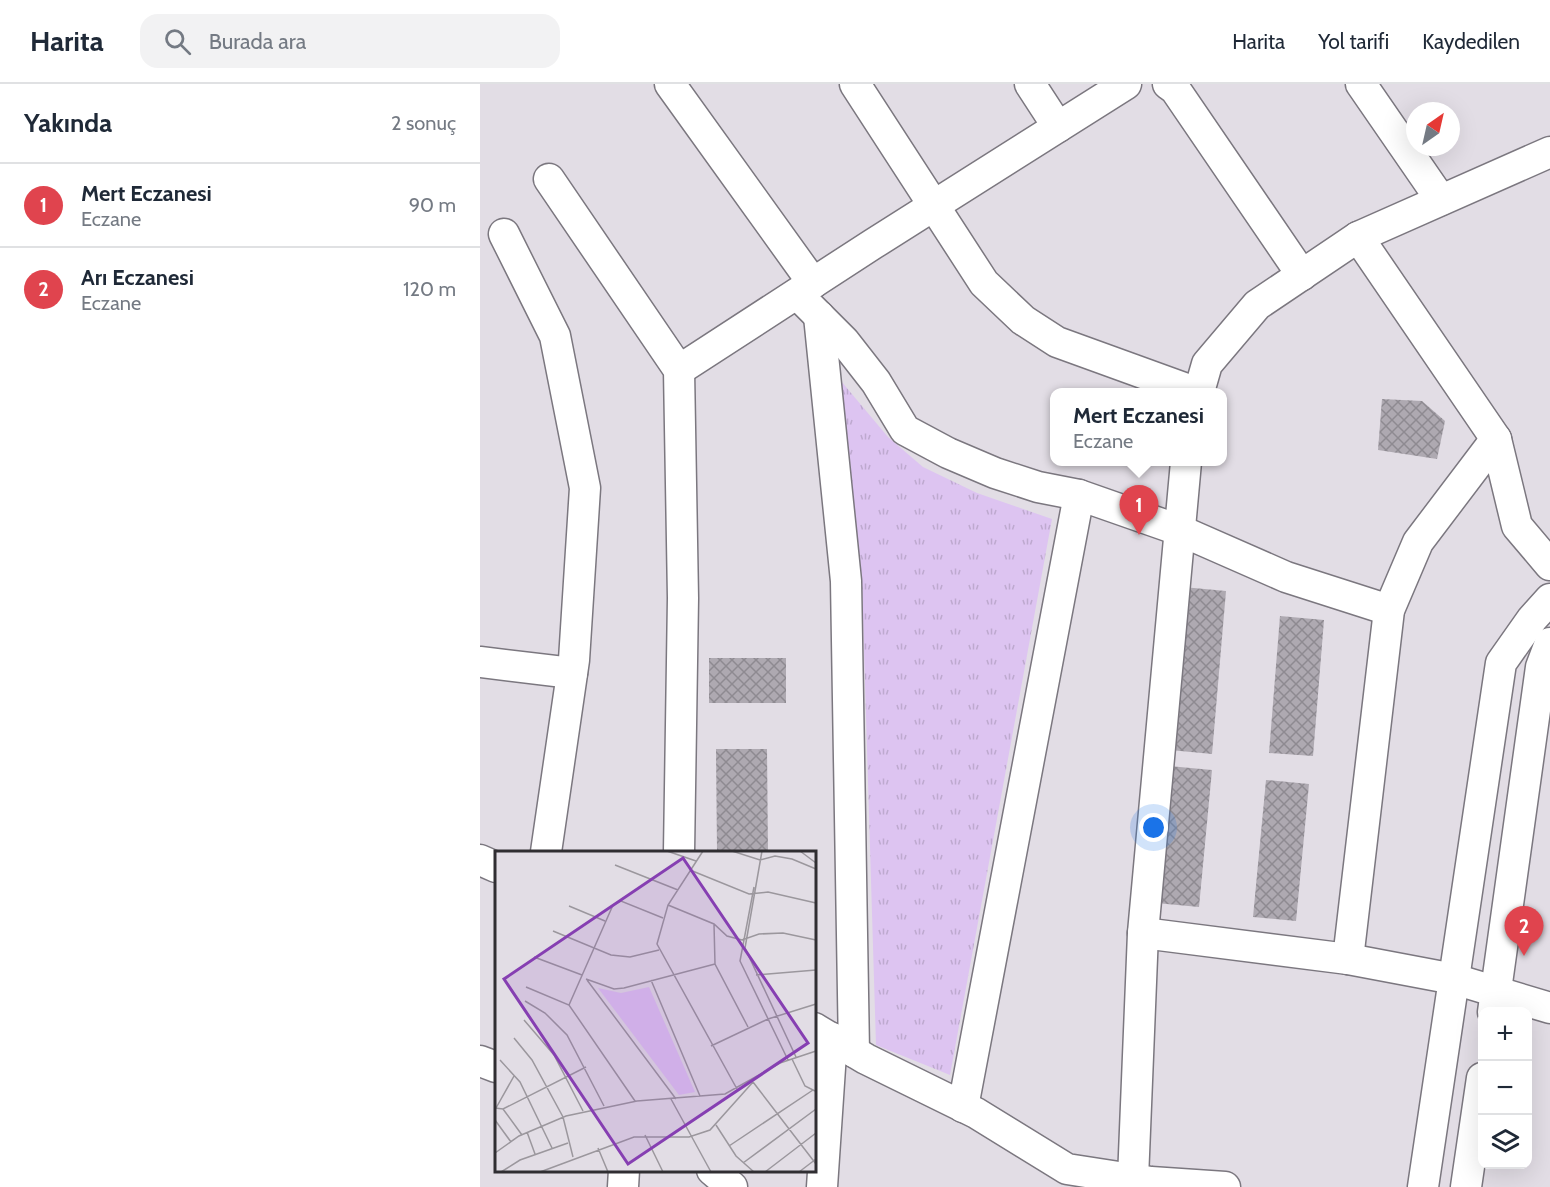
<!DOCTYPE html>
<html lang="tr">
<meta charset="utf-8">
<style>
:root{--surface:#fff;--page:#f2f2f3;--text:#1f2937;--muted:#747a83;--line:#e0e1e3;--accent:#0f766e}
body{margin:0;font-family:Cabin,sans-serif;background:var(--page);color:var(--text)}
.controls{position:absolute;right:18px;bottom:18px;display:grid;overflow:hidden;border-radius:12px;box-shadow:0 6px 24px #0002}
.controls button{width:54px;height:54px;display:grid;place-items:center;padding:0;border:0;border-bottom:2px solid var(--line);background:var(--surface);color:var(--text);font:30px sans-serif}
.compass{position:absolute;left:926px;top:18px;width:54px;height:54px;border-radius:50%;background:var(--surface);box-shadow:0 6px 24px #0002;rotate:34deg}
.you{position:absolute;left:674px;top:744px;width:21px;height:21px;margin:-15px;border:4px solid #fff;border-radius:50%;background:#1a73e8;box-shadow:0 0 0 9px #1a73e833}
.badge{display:grid;place-items:center;width:39px;height:39px;border-radius:50%;background:var(--accent);color:#fff;font-size:20px;font-weight:700}
.pin{position:absolute;translate:-50% -50px;filter:drop-shadow(0 2px 3px #0008)}
.pin::after{content:'';position:absolute;top:32px;width:21px;height:18px;background:inherit;clip-path:polygon(0 0,100% 0,50% 100%)}
.popup{position:absolute;left:570px;top:304px;width:177px;height:78px;box-sizing:border-box;display:grid;place-content:center;border-radius:12px;background:var(--surface);filter:drop-shadow(0 2px 4px #0005);font-size:20px;white-space:nowrap;color:var(--muted)}
.popup b{font-size:22px;color:var(--text)}
.popup::after{content:'';position:absolute;left:50%;top:100%;margin-left:-12px;border:12px solid transparent;border-top-color:var(--surface)}
.list{margin:0;padding:0;list-style:none}
h2{display:flex;justify-content:space-between;align-items:center;height:78px;margin:0;padding:0 24px;font-size:26px}
h2 small{font-size:20px;font-weight:400;color:var(--muted)}
.list li{display:grid;grid-template-columns:39px 1fr auto;gap:18px;align-items:center;box-sizing:border-box;height:84px;padding:0 24px;border-top:2px solid var(--line)}
.list b{display:block;font-size:22px;white-space:nowrap}
.list p{margin:0;font-size:20px;white-space:nowrap;color:var(--muted)}
.list em{font-size:20px;font-style:normal;color:var(--muted)}
.icon{flex:none;width:33px;height:33px;fill:none;stroke:currentColor;stroke-width:2;stroke-linecap:round;stroke-linejoin:round}
.map{position:relative;flex:none;width:1070px;height:1103px;overflow:hidden}
header{display:flex;align-items:center;gap:36px;box-sizing:border-box;height:84px;padding:0 30px;background:var(--surface);border-bottom:2px solid var(--line)}
header strong{font-size:28px}
nav{display:flex;gap:33px;margin-inline-start:auto;font-size:21px}
.search{width:420px;height:54px;background:var(--page);display:flex;align-items:center;gap:15px;box-sizing:border-box;padding:0 21px;border-radius:18px;color:var(--muted);font-size:22px}
main{display:flex}
aside{flex:1;background:var(--surface)}
.map>svg:first-child{display:block}
.park{fill:url(#park-tufts)}
.building{fill:url(#building-cross-hatch)}
.lines{fill:none;stroke-linecap:round;stroke-linejoin:round}
.minor-casing{stroke:#7b777f;stroke-width:33}
.minor{stroke:#fff;stroke-width:30}
.inset-road{fill:none;stroke:#9b979d;stroke-width:1.5}
.view{fill:#863fb2;fill-opacity:0.15;stroke:#863fb2;stroke-width:3}
.inset-edge{fill:none;stroke:#302e32;stroke-width:3}
</style>
<header>
<strong>Harita</strong>
<div class="search"><svg class="icon" aria-label="search" viewBox="0 0 24 24"><circle cx="10" cy="10" r="6"/><path d="M15 15l6 6"/></svg>Burada ara</div>
<nav><a>Harita</a><a>Yol tarifi</a><a>Kaydedilen</a></nav>
</header>
<main>
<aside>
<h2>Yakında<small>2 sonuç</small></h2>
<ul class="list">
<li><span class="badge" style="background:#e0444e">1</span><div><b>Mert Eczanesi</b><p>Eczane</p></div><em>90 m</em></li>
<li><span class="badge" style="background:#e0444e">2</span><div><b>Arı Eczanesi</b><p>Eczane</p></div><em>120 m</em></li>
</ul>
</aside>
<div class="map">
<svg width="1070" height="1103" viewBox="0 0 1070 1103">
<defs>
<pattern id="park-tufts" width="24" height="20" patternUnits="userSpaceOnUse" patternTransform="scale(1.5)"><rect width="24" height="20" fill="#ddc4f1"/><path d="M3 7l-1-3M5 7V3M7 7l1-3M15 17l-1-3M17 17v-4M19 17l1-3" fill="none" stroke="#bea9cf"/></pattern>
<pattern id="building-cross-hatch" width="8" height="8" patternUnits="userSpaceOnUse" patternTransform="scale(1.5)"><rect width="8" height="8" fill="#aea9b1"/><path d="M0 0l8 8M0 8l8-8" fill="none" stroke="#8e8a91"/></pattern>
</defs>
<rect width="100%" height="100%" fill="#e2dde5"/>
<polygon class="park" points="361,297 408,353 443,383 497,409 572,435 470,991 396,961 382,500"/>
<g class="building">
<polygon points="902,315 942,317 965,337 957,375 898,366"/>
<polygon points="703,503 746,507 732,670 690,666"/>
<polygon points="800,532 844,536 833,672 789,669"/>
<rect x="229" y="574" width="77" height="45"/>
<polygon points="236,665 287,665 288,768 237,768"/>
<polygon points="689,682 732,686 719,823 676,819"/>
<polygon points="786,696 829,700 816,837 773,833"/>
</g>
<g class="lines">
<g class="minor-casing">
<g id="minor">
<polyline points="190,0 333,199"/>
<polyline points="375,0 504,199 543,236 577,258 715,308"/>
<polyline points="550,0 578,43"/>
<polyline points="688,0 695,5 822,191"/>
<polyline points="881,0 961,116"/>
<polyline points="69,95 199,286 203,514 199,768"/>
<polyline points="24,150 75,252 105,404 94,576 66,768"/>
<polyline points="878,153 1016,355 1037,442 1070,481"/>
<polyline points="317,210 364,257 396,298 425,346 468,369 515,389 558,403 599,411 699,446 806,493 909,526"/>
<polyline points="339,232 366,497 374,968"/>
<polyline points="199,286 393,160 646,0"/>
<polyline points="719,308 727,280 777,221 878,153 1070,68"/>
<polyline points="0,578 92,589"/>
<polyline points="0,776 16,783"/>
<polyline points="663,849 868,875 974,895 1070,924"/>
<polyline points="868,875 909,526 938,458 1016,355"/>
<polyline points="1013,928 1061,583 1070,559"/>
<polyline points="334,944 386,975 496,1029 587,1085 671,1098 745,1103"/>
<polyline points="0,977 16,983"/>
<polyline points="483,1023 599,411"/>
<polyline points="232,1086 252,1103"/>
<polyline points="653,1095 663,849 706,378"/>
<polyline points="143,1103 144,1086"/>
<polyline points="342,1103 352,954"/>
<polyline points="943,1103 1021,579 1052,535 1070,515"/>
<polyline points="986,1103 1002,994"/>
</g>
</g>
<use href="#minor" class="minor"/>
</g>
<g transform="translate(15 767)">
<rect width="321" height="321" fill="#e2dde5"/>
<path d="M154,136L200,241L184,244L103,137L126,142Z" fill="#ddc4f1"/>
<path class="inset-road" d="M172,0L201,10M208,0L173,54L162,93L242,238M237,0L265,9L280,5L297,8L321,18M267,0L250,97L301,206M305,0L321,12M120,14L183,39M195,19L254,43L273,41L321,52M259,36L245,110L293,209M173,54L219,73L232,85L247,89L264,83L288,82L321,89M74,55L110,70M219,73L220,113L253,176M58,80L116,104L135,106L164,99M39,106L87,124M261,124L321,119M91,128L119,138L129,137L220,113M92,129L181,248M156,129L205,245M31,136L74,154L140,250M30,150L50,162L72,184L109,255M74,154L118,54L126,50L168,67M29,169L59,204L88,260M19,187L37,209L68,266L78,306M216,195L273,168L321,153M297,208L310,235L320,240M5,209L25,231L57,297M258,231L321,313M176,248L216,321M0,257L8,258L91,216M1,257L19,225M8,258L27,284M0,269L16,291M221,274L241,305L259,321M32,281L40,303M150,284L168,321M234,295L318,239M103,297L113,321M0,302L24,285L71,265L142,250L230,243L285,212L321,200M248,312L321,258M6,321L25,309L73,292M45,321L139,286H194L215,279L258,231M270,321L321,282M304,321L321,308"/>
<path class="view" d="M188,7L313,192L133,313L9,128Z"/>
<rect width="321" height="321" class="inset-edge"/>
</g>
</svg>
<div class="controls">
<button>+</button>
<button>−</button>
<button><svg class="icon" aria-label="layers" viewBox="0 0 24 24"><path d="M12 4l9 5-9 5-9-5zM3 14l9 5 9-5"/></svg></button>
</div>
<svg class="compass" viewBox="-18 -18 36 36"><path d="M0-13l5 13h-10z" fill="#e53935"/><path d="M0 13l5-13h-10z" fill="#747a83"/></svg>
<div class="you"></div>
<div class="pin badge" style="left:659px;top:451px;background:#e0444e">1</div>
<div class="popup"><b>Mert Eczanesi</b>Eczane</div>
<div class="pin badge" style="left:1044px;top:872px;background:#e0444e">2</div>
</div>
</main>
